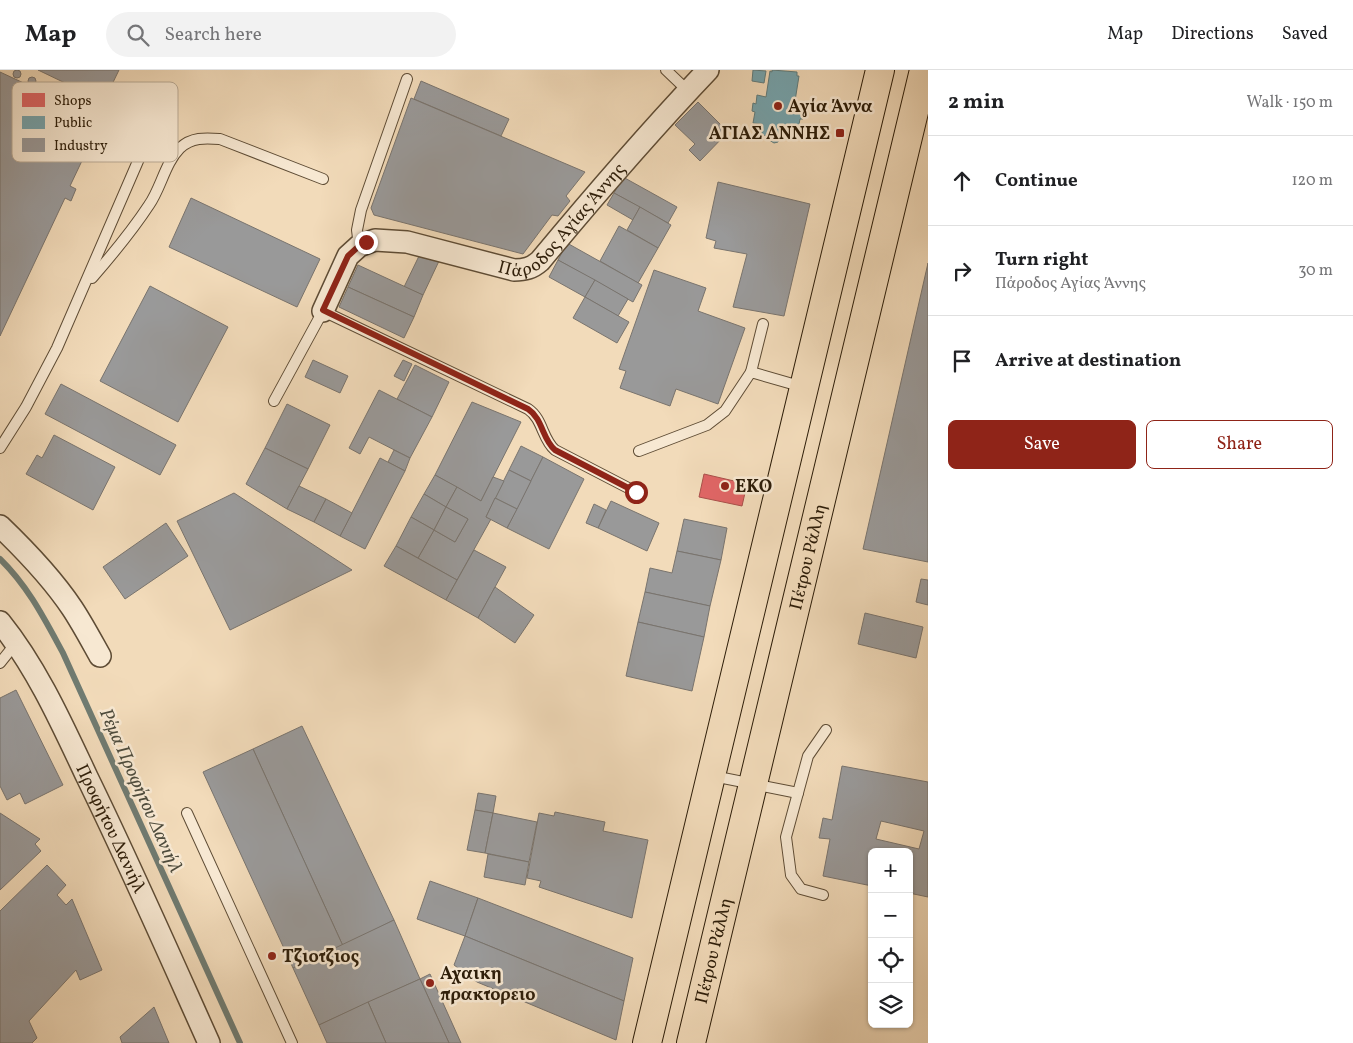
<!DOCTYPE html>
<meta charset="utf-8">
<style>
:root{--surface:#fff;--page:#f2f2f2;--text:#202124;--muted:#757577;--line:#e0e0e0;--accent:#8f2418}
body{margin:0;font-family:Vollkorn,serif;background:var(--page);color:var(--text)}
.controls{position:absolute;right:15px;bottom:15px;display:grid;overflow:hidden;border-radius:8px;box-shadow:0 1px 4px #0004}
.controls button{width:45px;height:45px;display:grid;place-items:center;padding:0;border:0;border-bottom:1px solid var(--line);background:var(--surface);color:var(--text);font:25px sans-serif}
.stop{position:absolute;width:15px;height:15px;margin:-11px;border:4px solid #8f2418;border-radius:50%;background:#fff}
.stop.end{background:#8f2418;border-color:#fff;box-shadow:0 1px 5px #0008}
.list{margin:0;padding:0;list-style:none}
h2{display:flex;justify-content:space-between;align-items:center;height:65px;margin:0;padding:0 20px;font-size:21px}
h2 small{font-size:16px;font-weight:400;color:var(--muted)}
.list li{display:grid;grid-template-columns:32px 1fr auto;gap:15px;align-items:center;box-sizing:border-box;height:90px;padding:0 20px;border-top:1px solid var(--line)}
.list b{display:block;font-size:19px;white-space:nowrap}
.list p{margin:0;font-size:16px;white-space:nowrap;color:var(--muted)}
.list em{font-size:16px;font-style:normal;color:var(--muted)}
.actions{display:flex;gap:10px;padding:15px 20px}
.actions a{flex:1;padding:11px 0;border:1px solid var(--accent);border-radius:8px;text-align:center;font-size:18px;color:var(--accent)}
.actions .main{background:var(--accent);color:#fff}
.icon{flex:none;width:28px;height:28px;fill:none;stroke:currentColor;stroke-width:2;stroke-linecap:round;stroke-linejoin:round}
.map{position:relative;flex:none;width:928px;height:973px;overflow:hidden}
header{display:flex;align-items:center;gap:30px;box-sizing:border-box;height:70px;padding:0 25px;background:var(--surface);border-bottom:1px solid var(--line)}
header strong{font-size:24px}
nav{display:flex;gap:28px;margin-inline-start:auto;font-size:18px}
.search{width:350px;height:45px;background:var(--page);display:flex;align-items:center;gap:12px;box-sizing:border-box;padding:0 18px;border-radius:28px;color:var(--muted);font-size:19px}
main{display:flex}
aside{flex:1;background:var(--surface)}
.map>svg:first-child{display:block}
.shops{fill:#e06666;stroke:#aa504a}
.public{fill:#76a5af;stroke:#607c7d}
.industry{fill:#999;stroke:#79746e;fill-rule:evenodd}
.lines{fill:none;stroke-linecap:round;stroke-linejoin:round}
.stream{stroke:#707b71;stroke-width:6}
.lane-casing{stroke:#5e4c35;stroke-width:12}
.street-casing{stroke:#5e4c35;stroke-width:24}
.primary-casing{stroke:#2d1d09;stroke-width:30}
.lane{stroke:#f7e8d2;stroke-width:10}
.street{stroke:#f7e8d2;stroke-width:21}
.primary{stroke:#f2dbba;stroke-width:28}
.route{stroke:#8f2418;stroke-width:6}
.poi-dot{fill:#8f2418;stroke:#f7e8d2;stroke-width:2}
.labels{text-anchor:middle;stroke-width:5;stroke-linejoin:round;paint-order:stroke}
.poi-label{font-size:18px;font-weight:bold;fill:#2d1d09;stroke:#f7e8d2;text-anchor:start}
.street-label{font-size:18px;fill:#2d1d09;stroke:#f7e8d2}
.water-label{font-size:19px;font-style:italic;fill:#4e4c3d;stroke:#f7e8d2}
.key{fill:#f7e8d2;stroke:#baab96;stroke-width:1}
.key-label{font-size:14px;fill:#2d1d09}
</style>
<header>
<strong>Map</strong>
<div class="search"><svg class="icon" aria-label="search" viewBox="0 0 24 24"><circle cx="10" cy="10" r="6"/><path d="M15 15l6 6"/></svg>Search here</div>
<nav><a>Map</a><a>Directions</a><a>Saved</a></nav>
</header>
<main>
<div class="map">
<svg width="928" height="973" viewBox="0 0 928 973">
<rect width="100%" height="100%" fill="#f2dbba"/>
<filter id="stains"><feTurbulence type="fractalNoise" baseFrequency=".004" numOctaves="4"/><feColorMatrix values="0 0 0 0 .2 0 0 0 0 .09 0 0 0 0 .02 0 0 0 .5 -.17"/></filter>
<radialGradient id="worn" r=".72"><stop offset=".6" stop-color="#630" stop-opacity="0"/><stop offset="1" stop-color="#630" stop-opacity=".3"/></radialGradient>
<polygon class="shops" points="704,404 747,414 742,436 699,427"/>
<g class="public">
<polygon points="753,0 766,1 764,13 752,11"/>
<polygon points="772,0 797,2 797,6 799,6 795,31 803,33 802,41 805,42 803,49 800,49 798,60 790,58 789,67 787,66 787,69 781,68 778,72 774,73 769,70 768,66 762,65 762,62 761,62 762,54 753,53 755,42 752,41 753,33 756,34 757,25 766,27 770,1 772,2"/>
</g>
<g class="industry">
<circle cx="17" cy="4" r="4"/>
<polygon points="38,0 119,0 104,31 93,26 85,42 79,38 86,23"/>
<polygon points="0,2 101,49 103,44 110,47 104,60 98,57 70,116 76,119 71,131 65,128 0,266"/>
<circle cx="32" cy="11" r="4"/>
<polygon points="421,11 509,49 501,66 414,29"/>
<polygon points="411,28 585,102 566,126 570,131 558,146 552,145 523,184 374,145 371,138"/>
<polygon points="698,32 728,62 700,91 689,80 695,74 675,55"/>
<polygon points="623,107 677,137 668,153 614,123"/>
<polygon points="718,112 810,134 784,246 733,237 747,184 714,178 716,171 706,168"/>
<polygon points="614,123 640,137 633,150 607,135"/>
<polygon points="191,128 320,189 297,237 169,177"/>
<polygon points="640,137 671,155 658,178 627,160"/>
<polygon points="619,156 658,178 638,213 600,191"/>
<polygon points="567,173 642,215 633,232 558,190"/>
<polygon points="419,186 439,191 423,225 404,217"/>
<polygon points="558,190 595,210 585,227 549,207"/>
<polygon points="928,193 928,492 863,479"/>
<polygon points="358,195 423,225 414,247 348,217"/>
<polygon points="654,200 706,218 698,241 745,258 718,334 676,319 670,336 620,318 626,301 619,299"/>
<polygon points="595,210 628,229 618,246 585,227"/>
<polygon points="150,216 228,257 178,352 100,311"/>
<polygon points="348,217 414,247 404,268 339,237"/>
<polygon points="585,227 629,252 617,273 573,248"/>
<polygon points="313,290 348,306 340,323 305,307"/>
<polygon points="403,290 412,294 404,311 394,306"/>
<polygon points="415,295 449,312 432,347 397,329"/>
<polygon points="61,314 176,375 160,405 45,344"/>
<polygon points="379,320 432,347 410,388 369,367 360,384 349,378"/>
<polygon points="472,332 521,352 481,431 435,405"/>
<polygon points="287,334 330,355 308,399 265,378"/>
<polygon points="54,365 115,397 93,440 26,404 37,385 42,388"/>
<polygon points="521,376 543,387 531,411 509,400"/>
<polygon points="265,378 308,399 287,439 246,414"/>
<polygon points="394,380 410,388 405,401 388,392"/>
<polygon points="543,387 584,409 549,479 507,458"/>
<polygon points="380,388 405,401 365,479 340,466"/>
<polygon points="509,400 531,411 517,439 495,428"/>
<polygon points="435,405 457,417 446,437 424,424"/>
<polygon points="493,407 504,411 486,447 491,449 457,510 418,488 434,460 455,472 468,449 446,437 457,417 481,431"/>
<polygon points="299,416 326,429 314,452 287,439"/>
<polygon points="234,423 352,500 230,560 177,451"/>
<polygon points="424,424 446,437 434,460 411,447"/>
<polygon points="495,428 517,439 507,458 486,447"/>
<polygon points="326,429 352,443 340,466 314,452"/>
<polygon points="611,431 659,453 647,481 598,458"/>
<polygon points="594,434 606,440 598,458 586,453"/>
<polygon points="446,437 468,449 455,472 434,460"/>
<polygon points="411,447 434,460 418,488 396,476"/>
<polygon points="684,449 727,458 721,490 677,481"/>
<polygon points="166,453 188,486 125,529 103,497"/>
<polygon points="396,476 457,510 446,530 384,496"/>
<polygon points="474,480 506,497 478,548 446,530"/>
<polygon points="677,481 721,490 710,536 645,522 650,498 672,503"/>
<polygon points="921,509 928,510 928,535 916,532"/>
<polygon points="495,517 534,545 515,573 478,548"/>
<polygon points="645,522 710,536 704,567 638,552"/>
<polygon points="865,543 923,557 916,588 858,574"/>
<polygon points="638,552 704,567 692,621 626,606"/>
<polygon points="16,620 63,715 25,734 20,723 7,730 0,716 0,628"/>
<polygon points="302,656 394,850 343,876 253,679"/>
<polygon points="253,679 343,876 293,898 203,702"/>
<path d="M842,696L928,712V827L909,823V782H872V816L823,806L830,769L819,768L823,748L832,750ZM881,751L924,761L919,779L876,769Z"/>
<polygon points="478,723 496,726 493,743 475,740"/>
<polygon points="475,740 493,743 485,783 467,780"/>
<polygon points="555,742 605,752 603,761 648,770 632,848 539,817 541,811 527,808 539,743 554,746"/>
<polygon points="0,743 40,769 35,774 41,781 0,820"/>
<polygon points="493,743 537,752 529,792 485,783"/>
<polygon points="488,784 529,792 525,815 484,807"/>
<polygon points="47,795 66,815 57,825 66,835 72,829 102,900 80,910 76,900 29,951 37,968 32,973 0,973 0,841"/>
<polygon points="430,811 478,828 465,866 417,849"/>
<polygon points="478,828 633,888 624,931 465,866"/>
<polygon points="394,850 420,909 319,955 293,898"/>
<polygon points="465,866 624,931 616,970 477,912 454,895"/>
<polygon points="430,904 461,973 449,973 420,909"/>
<polygon points="420,909 449,973 386,973 368,932"/>
<polygon points="368,932 386,973 327,973 319,955"/>
<polygon points="154,937 169,973 122,973 120,967"/>
</g>
<g class="lines">
<path class="stream" d="M0,489C28,516 45,550 63,583L240,973"/>
<g class="lane-casing">
<g id="lane">
<polyline points="666,0 688,21"/>
<polyline points="359,176 357,160 361,140 407,9"/>
<path d="M92,208C112,185 132,161 149,135C161,118 165,93 180,78C192,67 205,68 220,69L323,109"/>
<polyline points="751,302 763,254"/>
<path d="M274,331L323,241L528,339C543,349 542,369 555,380L636,422"/>
<polyline points="0,378 26,337 57,278 148,68"/>
<polyline points="639,381 707,355 725,341 751,302 803,317"/>
<polyline points="0,593 16,573"/>
<polyline points="713,706 798,723"/>
<polyline points="187,743 292,973"/>
<polyline points="823,825 801,819 791,805 786,767 808,686 826,660"/>
</g>
</g>
<g class="street-casing">
<g id="street">
<path id="s1" d="M323,241L348,186L359,176L375,170L407,172L514,200C525,200 532,198 540,191C594,126 650,61 708,0"/>
<path d="M0,456C26,481 52,508 72,538C82,553 91,570 100,586"/>
<path id="s2" d="M0,552C37,598 62,654 87,707C130,795 169,884 209,973"/>
</g>
</g>
<g class="primary-casing">
<g id="primary">
<polyline points="647,973 880,0"/>
<path id="s3" d="M691,973L924,0"/>
</g>
</g>
<use href="#lane" class="lane"/>
<use href="#street" class="street"/>
<use href="#primary" class="primary"/>
</g>
<g class="lines">
<path class="route" d="M366,172L359,176L348,186L323,240L528,339C543,349 542,369 555,380L636,422"/>
</g>
<g class="poi-dot">
<circle cx="778" cy="36" r="5"/>
<rect x="835" y="58" width="10" height="10" rx="2.5"/>
<circle cx="725" cy="416" r="5"/>
<circle cx="272" cy="886" r="5"/>
<circle cx="430" cy="913" r="5"/>
</g>
<g class="labels">
<g class="poi-label">
<text x="788" y="42">Αγία Άννα</text>
<text x="830" y="69" text-anchor="end">ΑΓΙΑΣ ΑΝΝΗΣ</text>
<text x="735" y="422">EKO</text>
<text x="282" y="892">Τζιοτζιος</text>
<text x="440" y="909">Αχαικη<tspan x="440" dy="21">πρακτορειο</tspan></text>
</g>
<g class="street-label">
<text dy="6" stroke="none"><textPath href="#s1" startOffset="304">Πάροδος Αγίας Άννης</textPath></text>
<text dy="6" stroke="none"><textPath href="#s3" startOffset="500">Πέτρου Ράλλη</textPath></text>
<text dy="6" stroke="none"><textPath href="#s2" startOffset="235">Προφήτου Δανιήλ</textPath></text>
<text dy="6" stroke="none"><textPath href="#s3" startOffset="95">Πέτρου Ράλλη</textPath></text>
</g>
<g class="water-label">
<text transform="translate(142 720) rotate(66)" y="7">Ρέμα Προφήτου Δανιήλ</text>
</g>
</g>
<rect x="12" y="12" width="166" height="80" rx="8" class="key"/>
<rect x="22" y="23" width="23" height="14" fill="#e06666"/>
<rect x="22" y="46" width="23" height="13" fill="#76a5af"/>
<rect x="22" y="68" width="23" height="14" fill="#999"/>
<g class="key-label">
<text x="54" y="35">Shops</text>
<text x="54" y="57">Public</text>
<text x="54" y="80">Industry</text>
</g>
<rect width="100%" height="100%" filter="url(#stains)"/>
<rect width="100%" height="100%" fill="url(#worn)"/>
</svg>
<div class="controls">
<button>+</button>
<button>−</button>
<button><svg class="icon" aria-label="locate" viewBox="0 0 24 24"><circle cx="12" cy="12" r="6"/><path d="M12 2v4M12 18v4M2 12h4M18 12h4"/></svg></button>
<button><svg class="icon" aria-label="layers" viewBox="0 0 24 24"><path d="M12 4l9 5-9 5-9-5zM3 14l9 5 9-5"/></svg></button>
</div>
<div class="stop" style="left:636px;top:422px"></div>
<div class="stop end" style="left:366px;top:172px"></div>
</div>
<aside>
<h2>2 min<small>Walk · 150 m</small></h2>
<ul class="list">
<li><svg class="icon" aria-label="ahead" viewBox="0 0 24 24"><path d="M12 20V5M6 11l6-6 6 6"/></svg><div><b>Continue</b></div><em>120 m</em></li>
<li><svg class="icon" aria-label="right" viewBox="0 0 24 24"><path d="M7 20v-9h11M14 6l5 5-5 5"/></svg><div><b>Turn right</b><p>Πάροδος Αγίας Άννης</p></div><em>30 m</em></li>
<li><svg class="icon" aria-label="arrive" viewBox="0 0 24 24"><path d="M6 21V4h12l-3 4 3 4H6"/></svg><div><b>Arrive at destination</b></div></li>
</ul>
<div class="actions"><a class="main">Save</a><a>Share</a></div>
</aside>
</main>
